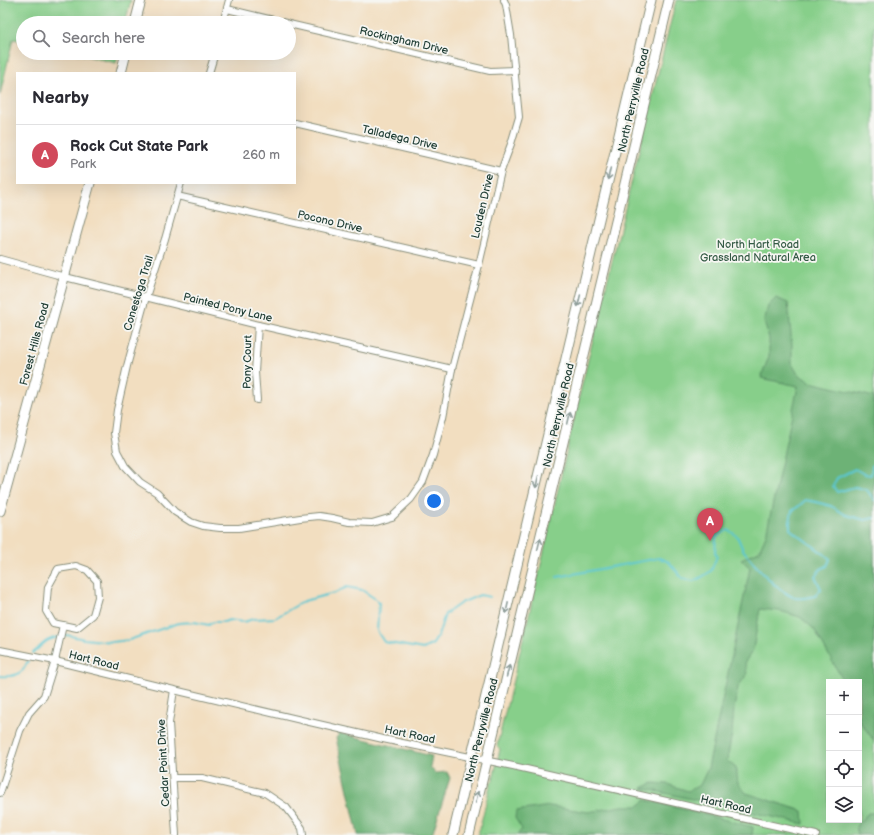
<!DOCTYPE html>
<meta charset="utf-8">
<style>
:root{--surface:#fff;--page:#f7f7f7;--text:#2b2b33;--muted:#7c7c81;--line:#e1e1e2;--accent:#d1495b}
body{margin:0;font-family:"Balsamiq Sans",sans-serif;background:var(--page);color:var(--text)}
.controls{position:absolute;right:12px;bottom:12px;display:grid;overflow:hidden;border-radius:0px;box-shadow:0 4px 16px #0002}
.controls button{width:36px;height:36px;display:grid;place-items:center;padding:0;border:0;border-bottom:1px solid var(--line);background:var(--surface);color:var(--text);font:20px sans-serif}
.you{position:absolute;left:434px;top:501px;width:14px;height:14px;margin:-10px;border:3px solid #fff;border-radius:50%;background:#1a73e8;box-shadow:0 0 0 6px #1a73e833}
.badge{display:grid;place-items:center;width:26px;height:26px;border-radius:50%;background:var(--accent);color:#fff;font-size:13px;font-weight:700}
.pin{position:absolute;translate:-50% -33px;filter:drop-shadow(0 1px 2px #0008)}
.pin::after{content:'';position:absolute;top:21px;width:14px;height:12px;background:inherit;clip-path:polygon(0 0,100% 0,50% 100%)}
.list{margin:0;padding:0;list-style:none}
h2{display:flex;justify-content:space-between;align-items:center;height:52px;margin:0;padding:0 16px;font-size:17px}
h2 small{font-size:13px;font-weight:400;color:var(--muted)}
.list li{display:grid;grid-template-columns:26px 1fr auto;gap:12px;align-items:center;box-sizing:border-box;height:60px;padding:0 16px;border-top:1px solid var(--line)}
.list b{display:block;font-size:15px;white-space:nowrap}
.list p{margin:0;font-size:13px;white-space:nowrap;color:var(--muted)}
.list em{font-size:13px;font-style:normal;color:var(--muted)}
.icon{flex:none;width:22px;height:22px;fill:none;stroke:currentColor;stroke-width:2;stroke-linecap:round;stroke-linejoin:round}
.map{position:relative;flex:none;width:874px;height:835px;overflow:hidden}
.search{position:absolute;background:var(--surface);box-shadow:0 4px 16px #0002;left:16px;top:16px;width:280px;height:44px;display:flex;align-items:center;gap:10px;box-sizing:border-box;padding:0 14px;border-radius:22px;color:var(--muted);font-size:15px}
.panel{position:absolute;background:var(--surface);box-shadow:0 4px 16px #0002;left:16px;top:72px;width:280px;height:112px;border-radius:0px}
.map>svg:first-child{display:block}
.green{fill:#87cf8a;stroke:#53865f;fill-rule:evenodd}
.forest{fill:#6db276;stroke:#467855}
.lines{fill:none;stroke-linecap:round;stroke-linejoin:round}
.stream{stroke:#5ac7d2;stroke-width:2}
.street-casing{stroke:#888e7a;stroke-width:8}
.secondary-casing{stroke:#888e7a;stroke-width:11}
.street{stroke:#fff;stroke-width:6}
.secondary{stroke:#fff;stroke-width:9}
.oneway{stroke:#8f9e9a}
.labels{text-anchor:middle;stroke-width:3.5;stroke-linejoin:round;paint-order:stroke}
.street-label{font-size:11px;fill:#1f3d34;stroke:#f6f6f2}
.park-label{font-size:11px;fill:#345a45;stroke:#f6f6f2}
</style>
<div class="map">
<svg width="874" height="835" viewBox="0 0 874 835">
<rect width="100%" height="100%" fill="#f6f6f2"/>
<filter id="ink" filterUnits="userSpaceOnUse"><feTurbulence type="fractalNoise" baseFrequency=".025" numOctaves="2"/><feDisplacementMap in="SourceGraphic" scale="8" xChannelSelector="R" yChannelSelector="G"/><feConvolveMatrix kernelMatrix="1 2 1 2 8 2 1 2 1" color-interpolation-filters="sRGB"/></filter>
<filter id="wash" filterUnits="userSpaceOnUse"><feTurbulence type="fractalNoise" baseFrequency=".012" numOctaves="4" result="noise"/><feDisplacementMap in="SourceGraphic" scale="16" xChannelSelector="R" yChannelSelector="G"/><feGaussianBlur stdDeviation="0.9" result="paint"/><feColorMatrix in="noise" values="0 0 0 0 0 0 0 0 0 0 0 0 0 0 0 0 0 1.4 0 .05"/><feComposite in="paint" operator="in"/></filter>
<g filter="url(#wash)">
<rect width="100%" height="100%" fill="#f2dec0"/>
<g class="green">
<polygon points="0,0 131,0 125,23 23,23 23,41 13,39 0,95"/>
<path d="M676,0H874V835H478L491,782L493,780L500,749L497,746L539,573L578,401ZM829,682H859V820H829Z"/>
<polygon points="74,53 119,53 116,63"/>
</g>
<g class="forest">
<polygon points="776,298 788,303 792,345 792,364 798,374 810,382 874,397 874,741 859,720 859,682 844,682 814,629 800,617 780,611 760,609 753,650 745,662 747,674 738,687 734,708 732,733 727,761 736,768 738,783 746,793 803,811 804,824 642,788 653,783 667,784 688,791 700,785 708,768 750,568 741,559 759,551 766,535 798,386 761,378 769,356 769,338 764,322 768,306"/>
<polygon points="340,733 432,756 430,767 435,773 447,772 450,778 432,835 358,835 336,738"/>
<polygon points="646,800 753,827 752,835 517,835 522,829 515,818 516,811 550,806 588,812 622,806 638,806"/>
<polygon points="868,813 874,813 874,835 858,835 856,826"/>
</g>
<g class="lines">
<g class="stream">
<polyline points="874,465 872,466 871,475 864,474 855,469 837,478 833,486 837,492 855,487 867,490 874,500"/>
<path d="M557,577L659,558L669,562L682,578L693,581L702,577L711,571L717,556L715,552L716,537L728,530C742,538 737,540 744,551C755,566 779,593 796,598C801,599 809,597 815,596L821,589L815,576L821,569L827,566L830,559C818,548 803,540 790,529V522L792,511C797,507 802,505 805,500L816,502L831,506L846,515L865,520L874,518"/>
<polyline points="63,636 67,635 84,639 112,642 129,640 158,630 179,623 194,622 209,625 213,622 224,622 229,620 243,622 247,621 253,619 275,618 304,601 330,594 335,593 347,587 362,590 377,600 379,603 377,631 384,642 423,649 433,644 438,636 445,614 451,610 461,603 480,595 490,597"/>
<path d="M33,653C43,645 45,639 59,637"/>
<path d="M0,676C8,677 17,676 23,670C25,668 26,664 28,661"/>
</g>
</g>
</g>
<g filter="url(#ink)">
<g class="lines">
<g class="street-casing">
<g id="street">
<polyline points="227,9 286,23"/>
<polyline points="223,23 229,0"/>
<polyline points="289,24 490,71 515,70"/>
<polyline points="209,73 215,53"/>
<polyline points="295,123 501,171"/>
<polyline points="181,183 165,239 146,297 127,366 117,410 114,433 117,451 125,466 140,482 157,493 175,512 191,522 203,526 220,528 239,528 300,518 319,516 332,518 349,522 372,523 392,517 411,499 423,482 433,455 443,417 452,369 479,265 501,171 511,144 519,117 511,35 506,5 504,0"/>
<polyline points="177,196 479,265"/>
<polyline points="0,259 65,277 258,325 452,369"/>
<polyline points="257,400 255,372 258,325"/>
<polygon points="76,566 87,570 97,581 98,597 93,615 77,628 53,623 46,611 48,587 58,569"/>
<polyline points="0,650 55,661 174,690 301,720 383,739 513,766 816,835"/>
<polyline points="174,690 169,723 176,835"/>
<polyline points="173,778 202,778 265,793 286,807 302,828 303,835"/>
<polyline points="0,793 20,731 29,713 44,696 55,661 63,625"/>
</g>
</g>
<g class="secondary-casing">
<g id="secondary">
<polyline points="135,23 141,0"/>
<polyline points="121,73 126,53"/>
<polyline points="0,511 90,183"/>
<polyline points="453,835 651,0"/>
<polyline points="469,835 669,0"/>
</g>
</g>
<use href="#street" class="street"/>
<use href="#secondary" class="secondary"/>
</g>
<defs><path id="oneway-shaft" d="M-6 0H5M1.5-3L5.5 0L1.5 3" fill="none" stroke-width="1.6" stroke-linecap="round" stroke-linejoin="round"/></defs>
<g class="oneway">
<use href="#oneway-shaft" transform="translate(609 174) rotate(103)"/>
<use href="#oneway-shaft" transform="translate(579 301) rotate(103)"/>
<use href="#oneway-shaft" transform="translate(569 418) rotate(-77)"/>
<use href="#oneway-shaft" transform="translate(537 482) rotate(103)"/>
<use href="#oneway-shaft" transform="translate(539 544) rotate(-76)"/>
<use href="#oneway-shaft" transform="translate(507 608) rotate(103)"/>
<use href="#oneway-shaft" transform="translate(508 671) rotate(-76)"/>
<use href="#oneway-shaft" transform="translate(477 797) rotate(-77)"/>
</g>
</g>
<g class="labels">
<g class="street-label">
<text transform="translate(404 40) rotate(13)" y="4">Rockingham Drive</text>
<text transform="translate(633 100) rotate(-77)" y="4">North Perryville Road</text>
<text transform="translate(400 137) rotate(13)" y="4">Talladega Drive</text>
<text transform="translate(482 206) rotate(-77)" y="4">Louden Drive</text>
<text transform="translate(330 221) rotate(13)" y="4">Pocono Drive</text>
<text transform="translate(138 293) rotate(-73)" y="4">Conestoga Trail</text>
<text transform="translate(228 307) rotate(14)" y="4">Painted Pony Lane</text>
<text transform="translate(34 344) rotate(-75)" y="4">Forest Hills Road</text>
<text transform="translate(247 362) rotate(-89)" y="4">Pony Court</text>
<text transform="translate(558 415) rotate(-77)" y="4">North Perryville Road</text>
<text transform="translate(94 660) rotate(14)" y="4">Hart Road</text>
<text transform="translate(481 730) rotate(-76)" y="4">North Perryville Road</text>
<text transform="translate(410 734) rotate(12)" y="4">Hart Road</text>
<text transform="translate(163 763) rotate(-93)" y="4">Cedar Point Drive</text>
<text transform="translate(726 804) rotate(13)" y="4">Hart Road</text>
</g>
<g class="park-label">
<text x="758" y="248">North Hart Road<tspan x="758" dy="13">Grassland Natural Area</tspan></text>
</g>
</g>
</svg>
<div class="controls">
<button>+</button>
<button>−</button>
<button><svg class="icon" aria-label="locate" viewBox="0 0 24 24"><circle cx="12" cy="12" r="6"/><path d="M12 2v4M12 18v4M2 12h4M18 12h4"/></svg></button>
<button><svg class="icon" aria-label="layers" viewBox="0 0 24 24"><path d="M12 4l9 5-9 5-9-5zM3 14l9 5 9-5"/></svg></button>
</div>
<div class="you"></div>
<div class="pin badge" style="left:710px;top:541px">A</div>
<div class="search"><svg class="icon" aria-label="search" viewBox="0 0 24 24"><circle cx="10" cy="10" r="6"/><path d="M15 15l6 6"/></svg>Search here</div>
<section class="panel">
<h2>Nearby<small></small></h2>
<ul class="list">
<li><span class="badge">A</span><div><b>Rock Cut State Park</b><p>Park</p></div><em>260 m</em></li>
</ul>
</section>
</div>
